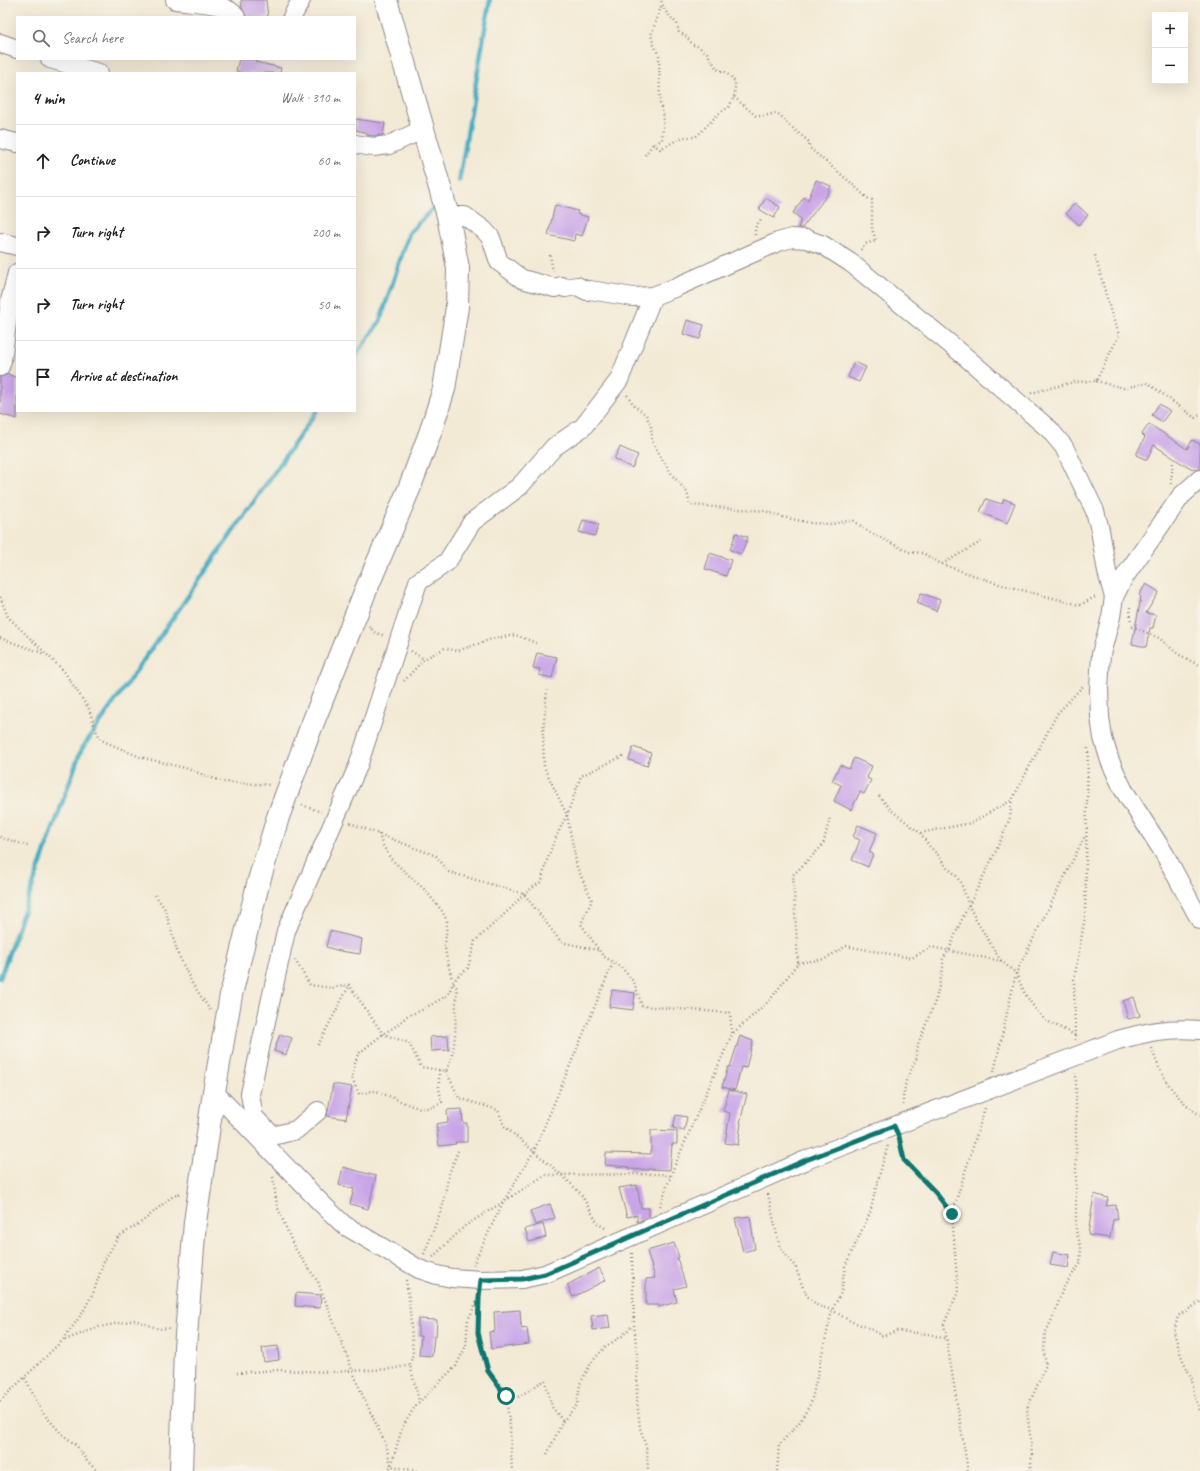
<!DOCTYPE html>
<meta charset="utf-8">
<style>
:root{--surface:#fff;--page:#f2f2f2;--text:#202124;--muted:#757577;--line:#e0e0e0}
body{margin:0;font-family:Caveat,sans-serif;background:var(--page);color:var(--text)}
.controls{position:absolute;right:12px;top:12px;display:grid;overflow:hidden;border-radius:0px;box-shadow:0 4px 16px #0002}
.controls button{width:36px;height:36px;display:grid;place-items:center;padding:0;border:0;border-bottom:1px solid var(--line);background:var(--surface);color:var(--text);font:20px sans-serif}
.stop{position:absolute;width:12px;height:12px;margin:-9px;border:3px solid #0f766e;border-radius:50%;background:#fff}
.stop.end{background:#0f766e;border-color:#fff;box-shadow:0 1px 4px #0008}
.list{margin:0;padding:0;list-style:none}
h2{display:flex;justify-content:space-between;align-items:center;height:52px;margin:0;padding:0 16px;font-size:17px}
h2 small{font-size:13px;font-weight:400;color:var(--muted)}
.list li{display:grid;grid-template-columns:26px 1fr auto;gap:12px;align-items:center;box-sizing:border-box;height:72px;padding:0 16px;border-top:1px solid var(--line)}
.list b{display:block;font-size:15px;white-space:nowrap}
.list em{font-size:13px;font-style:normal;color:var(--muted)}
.icon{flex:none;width:22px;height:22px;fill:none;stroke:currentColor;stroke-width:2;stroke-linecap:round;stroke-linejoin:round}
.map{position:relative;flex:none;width:1200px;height:1471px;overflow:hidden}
.search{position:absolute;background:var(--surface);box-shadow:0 4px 16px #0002;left:16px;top:16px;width:340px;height:44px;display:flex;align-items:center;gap:10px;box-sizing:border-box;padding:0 14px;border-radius:0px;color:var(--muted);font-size:15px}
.panel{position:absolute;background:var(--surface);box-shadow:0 4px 16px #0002;left:16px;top:72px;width:340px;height:340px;border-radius:0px}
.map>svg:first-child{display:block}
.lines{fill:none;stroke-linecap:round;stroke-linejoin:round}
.stream{stroke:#43acc2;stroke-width:4.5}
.building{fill:#c9a5e8}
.minor-casing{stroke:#8a8688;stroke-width:20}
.major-casing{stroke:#8a8688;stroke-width:24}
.path{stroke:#8a8688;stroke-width:2.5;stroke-dasharray:1 3;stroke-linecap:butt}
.minor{stroke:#fff;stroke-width:18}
.major{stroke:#fff;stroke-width:22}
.route{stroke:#0f766e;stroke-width:5}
</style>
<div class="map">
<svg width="1200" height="1471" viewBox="0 0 1200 1471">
<rect width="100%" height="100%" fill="#f7f3e8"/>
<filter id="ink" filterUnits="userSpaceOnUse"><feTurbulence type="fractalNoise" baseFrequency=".025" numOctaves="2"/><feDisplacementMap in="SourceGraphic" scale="8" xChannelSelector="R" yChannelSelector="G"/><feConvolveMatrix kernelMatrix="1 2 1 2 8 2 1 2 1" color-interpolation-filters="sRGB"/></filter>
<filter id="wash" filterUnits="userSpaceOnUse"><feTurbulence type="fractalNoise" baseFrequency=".012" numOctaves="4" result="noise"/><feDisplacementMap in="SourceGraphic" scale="16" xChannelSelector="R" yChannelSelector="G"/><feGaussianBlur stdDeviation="0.9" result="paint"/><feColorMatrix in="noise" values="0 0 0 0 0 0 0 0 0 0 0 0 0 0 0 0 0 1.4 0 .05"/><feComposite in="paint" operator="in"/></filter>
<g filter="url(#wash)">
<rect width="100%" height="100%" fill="#f3ead5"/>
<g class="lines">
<g class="stream">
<polyline points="459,181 490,0"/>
<polyline points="355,357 380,321 409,233 438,203"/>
<polyline points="0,978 81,750 317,411"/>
</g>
</g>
<g id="blocks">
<g class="building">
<polygon points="241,0 266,0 268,17 246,17 242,8"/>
<polygon points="239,59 255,59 256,62 281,68 280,73 242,73 236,71"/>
<polygon points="355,119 385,123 383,135 373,136 367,135 367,133 356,130"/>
<polygon points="816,180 831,186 828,194 802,228 798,228 801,219 793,213 804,197 808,200"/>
<polygon points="766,198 780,207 774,218 759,209"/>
<polygon points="1075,203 1088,215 1079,225 1066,213"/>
<polygon points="555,205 578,211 577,214 588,217 582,236 575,234 574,241 548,235"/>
<polygon points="687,320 704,325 700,339 683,334"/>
<polygon points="854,362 866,367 859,382 848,377"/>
<polygon points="8,374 17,378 17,419 0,414 0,377"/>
<polygon points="1159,404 1170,411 1162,422 1152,415"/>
<polygon points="1149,424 1187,449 1192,440 1200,444 1200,469 1195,470 1181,463 1154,445 1147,460 1136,455 1145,437 1142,434"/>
<polygon points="620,447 638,455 632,468 614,459"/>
<polygon points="986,499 1002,504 1004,499 1015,503 1007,523 980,512"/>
<polygon points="583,520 599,524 595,536 579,532"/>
<polygon points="736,533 748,537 741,554 730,550"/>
<polygon points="710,553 731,560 726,576 705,569"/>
<polygon points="1146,584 1159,592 1146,613 1156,615 1153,628 1150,628 1146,647 1132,644 1141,597 1139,595"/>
<polygon points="921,593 940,600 936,611 917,603"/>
<polygon points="537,653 557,657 552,678 539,675 540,669 533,668"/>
<polygon points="633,747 651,753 647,766 629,760"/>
<polygon points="854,758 872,766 867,778 871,780 864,794 860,792 851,810 834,801 841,785 832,781 840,765 849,769"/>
<polygon points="858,825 877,833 869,852 873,854 868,867 852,860 860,840 853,837"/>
<polygon points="330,931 362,939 360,954 340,951 326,947"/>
<polygon points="612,990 635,993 633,1010 609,1007"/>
<polygon points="1134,997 1140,1016 1128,1019 1123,1001"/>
<polygon points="280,1034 292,1038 286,1055 274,1051"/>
<polygon points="448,1036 449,1050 431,1051 430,1037"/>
<polygon points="740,1036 753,1041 746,1068 741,1067 735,1090 722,1087 728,1067 730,1067"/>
<polygon points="333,1084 352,1087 346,1119 327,1116"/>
<polygon points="729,1090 747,1094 740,1123 741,1123 738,1145 725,1143 730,1113 723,1111"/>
<polygon points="462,1109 463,1123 467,1123 467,1142 455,1142 456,1144 439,1146 436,1124 448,1122 447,1110"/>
<polygon points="676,1115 687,1117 684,1131 673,1128"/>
<polygon points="651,1130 677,1131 677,1144 672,1144 670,1170 648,1169 648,1170 629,1169 629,1167 605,1165 606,1153 651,1154"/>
<polygon points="343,1167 376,1176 368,1209 350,1204 354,1189 339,1185"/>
<polygon points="637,1185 641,1208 649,1208 649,1217 637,1222 637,1215 627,1217 619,1188"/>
<polygon points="1094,1194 1108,1198 1106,1206 1116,1205 1118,1219 1113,1220 1110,1238 1088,1235"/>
<polygon points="550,1204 555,1218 535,1225 530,1211"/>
<polygon points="750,1216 755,1249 743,1252 735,1218"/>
<polygon points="543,1224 546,1237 529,1242 525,1229"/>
<polygon points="674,1243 679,1257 677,1258 686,1286 674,1289 677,1302 659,1307 659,1305 646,1305 646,1279 655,1278 647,1251"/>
<polygon points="1053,1252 1070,1255 1068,1268 1050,1265"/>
<polygon points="599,1268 606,1280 573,1297 567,1285"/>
<polygon points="296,1293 321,1295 320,1308 295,1306"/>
<polygon points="520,1310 521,1324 520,1324 521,1324 522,1329 527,1328 529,1344 491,1349 489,1332 495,1331 494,1312"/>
<polygon points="608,1314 610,1328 593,1330 591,1316"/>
<polygon points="418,1319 437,1320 436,1337 434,1337 432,1356 419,1355 421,1336 418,1336"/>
<polygon points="278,1346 279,1360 264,1362 262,1348"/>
</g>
</g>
</g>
<g filter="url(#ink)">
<use href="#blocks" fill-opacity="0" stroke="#8a8688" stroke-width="1"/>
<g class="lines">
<g class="minor-casing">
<g id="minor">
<path d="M175,0C191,3 227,1 236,17"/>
<polyline points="292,17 301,0"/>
<polyline points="0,43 17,49"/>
<polyline points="50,59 99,73"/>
<polyline points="0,139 17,143"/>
<polyline points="355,144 373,147 389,145 424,129"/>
<polyline points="448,216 465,216 484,230 491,238 499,262 522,279 555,288 561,286 565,288 577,286 587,291 590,290 633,297 653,296 674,288 778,242 792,238 806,239 823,245 851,263 961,353 1050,430 1064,447 1095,511 1100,530 1107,572 1114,597"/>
<polyline points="0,242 17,246"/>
<polyline points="0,367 2,361 10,301 17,273"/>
<polyline points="1200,479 1181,496 1123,579 1114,597 1111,617 1101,654 1099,689 1100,717 1103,738 1110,761 1123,789 1164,853 1200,920"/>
<path d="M214,1092L321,1203L344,1225L419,1269L437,1275L452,1278L481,1280L522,1279L545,1274L806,1160L1118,1040C1148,1032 1168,1027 1200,1030"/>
<polyline points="318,1111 296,1130 273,1136 254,1117 250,1094 286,931 358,766 418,582 447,562 472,522 520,486 554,447 583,427 619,380 653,296"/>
</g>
</g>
<g class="major-casing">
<polyline id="major" points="181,1471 185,1348 195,1222 214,1092 231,995 258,884 278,817 310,730 365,592 409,489 430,433 444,389 457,307 458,268 448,216 386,0"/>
</g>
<g class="path">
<polyline points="734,97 756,116 764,116 776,113 780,115 790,126 808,141 810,148 813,151 850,182 867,198 872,200 872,229 876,241 865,244 860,251"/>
<polyline points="653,144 660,149 683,137 695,137 699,134 718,114 729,107 734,97 735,87 735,82 731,77 724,71 720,71 717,69 707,53 696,45 693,45 687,37 679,32 677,24 665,11 661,0"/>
<polyline points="645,155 653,144 662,140 664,117 660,104 659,56 653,43 651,35 662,4"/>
<polyline points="755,235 755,228 762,218"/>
<polyline points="550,255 553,271"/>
<polyline points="1096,381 1124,388 1148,383 1195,418 1200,415"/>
<polyline points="1031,393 1074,382 1096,381 1119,335 1111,313 1095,255"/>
<polyline points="627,395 633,404 646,415 651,426 652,441 662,459 673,476 687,492 690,505 765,511 782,517 811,523 832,524 847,521 854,521 869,532 909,552 923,553 941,564 999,584 1080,605 1097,596"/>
<polyline points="1171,484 1173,461"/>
<polyline points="942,564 981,542"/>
<polyline points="0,597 8,617 63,670 89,709 96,730 101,740 140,757 185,768 223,782 271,785"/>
<polyline points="1130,607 1131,626 1159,638 1178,654 1200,666"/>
<polyline points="369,626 374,632 385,636"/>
<polyline points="0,638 45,654"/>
<polyline points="411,651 424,659"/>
<polyline points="404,681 424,659 445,648 457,651 495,638 516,635 536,643"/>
<polyline points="623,756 581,776 567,815 577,867 592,900 581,924 603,956 621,967 634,982 642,1006 730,1013 732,1034 769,1001 798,963 793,875 823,845 830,818"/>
<polyline points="879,796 891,810 920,833 971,823 1012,800 1057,714 1083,686"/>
<polyline points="302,805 321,812"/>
<polyline points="350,823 436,856 449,872 524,894 561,942 598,950"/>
<polyline points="920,833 930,847 938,855 946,867 955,874 961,883 969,906 976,920 1001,961"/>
<path d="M379,834L382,844L391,859L425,890L442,911L447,921L445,947L446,955L453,983L457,988C454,1016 459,1045 446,1071"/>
<polyline points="0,837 28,846"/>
<polyline points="155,895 165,909 178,954 192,983 210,1010"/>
<polyline points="295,960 310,985 331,988 349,985 383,1034 409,1043 421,1067 446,1071 459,1098 498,1110 504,1126 563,1176 581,1194 598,1224 607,1229"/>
<polyline points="798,963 825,959 846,946 912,958 931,947 1001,961 1016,973 1025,994 1036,1010 1045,1020 1075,1035"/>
<polyline points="1075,1040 1074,980 1085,917 1088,746"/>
<polyline points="318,1045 349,986"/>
<path d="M1152,1048C1160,1077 1175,1098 1200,1115"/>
<path d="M439,1070V1089L442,1102C420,1117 404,1100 383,1094C381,1093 377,1091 375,1091C370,1091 364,1093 359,1094L352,1078L355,1063L358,1054L383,1034L396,1026L407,1016L420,1011L448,995L453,983L458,976L468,968L475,941L510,909L524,894L542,881C546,857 556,836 567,815L544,767L543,732L547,690"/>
<polyline points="994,1072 1016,973 1085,836"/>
<polyline points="903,1105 903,1098 906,1081 916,1059 918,1044 936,999 943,969 943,959 949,950 961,921 996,851 1010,818 1012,800"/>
<polyline points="900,1141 904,1160 935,1192 952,1214"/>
<polyline points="273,1177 277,1206 294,1247 318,1282 361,1392 386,1445 391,1466 418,1471"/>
<polyline points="768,1194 779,1244 786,1256 795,1266 802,1285 807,1296 818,1306 832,1310 850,1321 869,1328 882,1336 897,1331 929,1334 946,1339"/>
<polyline points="660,1206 674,1167 732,1034"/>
<polyline points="632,1253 634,1325 637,1353 637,1401 640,1428 647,1450 648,1471"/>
<polyline points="424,1254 442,1208 449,1174 458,1151"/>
<polyline points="433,1257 465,1226 545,1175 660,1174 670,1176"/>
<polyline points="473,1265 503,1202 534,1151 613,963"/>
<polyline points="406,1280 409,1298 413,1353 410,1365 419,1401"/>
<polyline points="479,1299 479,1333 487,1371 506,1397 510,1428 512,1471"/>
<polyline points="1200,1302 1178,1316 1174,1332 1181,1356 1192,1379 1194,1394 1200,1411"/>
<polyline points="65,1340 99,1327 135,1320 159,1329 169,1328"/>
<polyline points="237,1373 276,1370 331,1372 391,1369 410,1365"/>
<polyline points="25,1378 42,1412 61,1433 77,1446 87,1461 97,1471"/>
<polyline points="506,1397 518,1397 545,1380 552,1407 563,1421"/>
<polyline points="0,1401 63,1340 83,1312 94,1291 104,1261 118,1237 143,1221 170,1198 181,1193"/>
<polyline points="547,1454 563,1421 577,1405 580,1384 591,1363 605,1347 622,1336 633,1325"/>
<polyline points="387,1471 391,1466 402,1428 416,1405 456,1366 466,1346 468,1320 479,1297"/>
<polyline points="777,1471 779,1445 799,1423 811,1403 832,1310 841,1293 845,1266 870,1213 877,1183 888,1145"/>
<polyline points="968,1471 944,1324 958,1292 952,1214 985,1108"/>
<polyline points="1030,1471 1032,1455 1027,1409 1046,1365 1044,1352 1045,1334 1055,1313 1063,1288 1080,1264 1081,1247 1076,1231 1076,1073"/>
</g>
<use href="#minor" class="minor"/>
<use href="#major" class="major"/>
</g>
</g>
<g class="lines" filter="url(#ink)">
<polyline class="route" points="506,1396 488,1371 478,1333 479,1297 481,1280 522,1279 545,1274 806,1160 894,1126 899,1137 904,1160 935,1192 952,1214"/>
</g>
</svg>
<div class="controls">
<button>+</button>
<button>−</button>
</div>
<div class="stop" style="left:506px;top:1396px"></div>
<div class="stop end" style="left:952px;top:1214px"></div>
<div class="search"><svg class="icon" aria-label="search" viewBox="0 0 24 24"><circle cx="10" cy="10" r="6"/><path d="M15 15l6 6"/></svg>Search here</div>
<section class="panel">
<h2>4 min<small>Walk · 310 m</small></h2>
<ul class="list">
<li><svg class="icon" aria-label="ahead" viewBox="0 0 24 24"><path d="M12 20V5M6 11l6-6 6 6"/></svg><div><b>Continue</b></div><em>60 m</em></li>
<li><svg class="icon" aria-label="right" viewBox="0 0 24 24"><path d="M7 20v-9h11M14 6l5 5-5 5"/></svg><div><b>Turn right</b></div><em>200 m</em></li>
<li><svg class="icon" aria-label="right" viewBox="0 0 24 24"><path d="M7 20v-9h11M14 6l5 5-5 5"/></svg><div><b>Turn right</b></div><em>50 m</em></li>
<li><svg class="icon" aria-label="arrive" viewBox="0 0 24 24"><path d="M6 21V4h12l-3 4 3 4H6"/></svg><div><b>Arrive at destination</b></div></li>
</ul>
</section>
</div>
